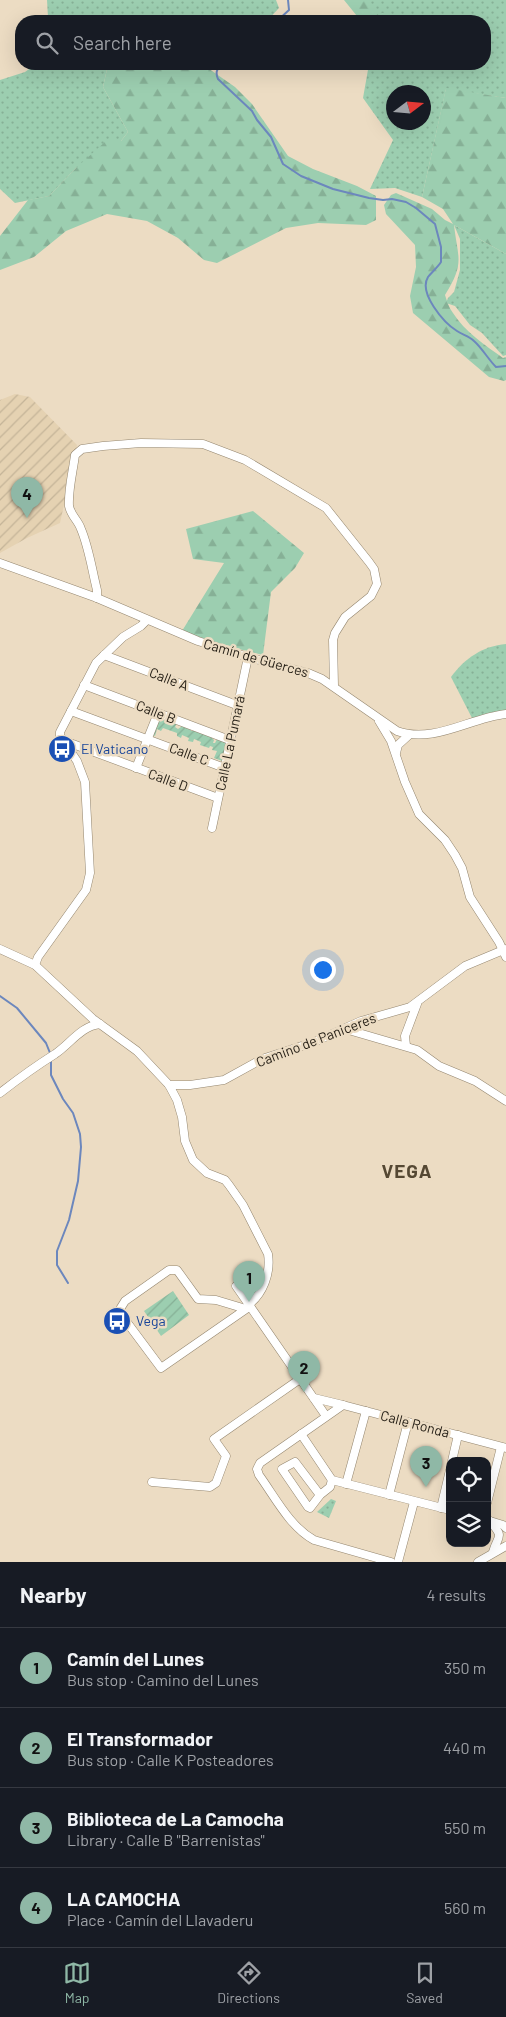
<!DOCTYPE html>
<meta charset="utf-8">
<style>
:root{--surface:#171b24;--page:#20242c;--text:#f1f3f6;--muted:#9ea1a6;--line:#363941;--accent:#8fb8a6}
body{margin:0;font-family:Barlow,sans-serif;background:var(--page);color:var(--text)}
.controls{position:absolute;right:15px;bottom:15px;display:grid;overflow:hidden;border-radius:10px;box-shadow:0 5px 20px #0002}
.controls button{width:45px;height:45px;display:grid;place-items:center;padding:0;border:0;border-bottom:1px solid var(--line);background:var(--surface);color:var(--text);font:25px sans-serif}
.compass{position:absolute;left:386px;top:85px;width:45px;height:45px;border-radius:50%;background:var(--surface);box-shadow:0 5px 20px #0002;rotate:74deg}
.you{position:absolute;left:322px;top:969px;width:18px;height:18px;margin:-12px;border:4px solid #fff;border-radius:50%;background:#1a73e8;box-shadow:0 0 0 8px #1a73e833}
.badge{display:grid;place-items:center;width:32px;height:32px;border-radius:50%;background:var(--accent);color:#111;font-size:16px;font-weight:700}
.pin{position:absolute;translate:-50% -41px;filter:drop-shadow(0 1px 2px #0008)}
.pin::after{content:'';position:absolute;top:26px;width:18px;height:15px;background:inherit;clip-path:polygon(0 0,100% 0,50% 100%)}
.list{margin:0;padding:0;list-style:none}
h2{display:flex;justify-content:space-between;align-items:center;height:65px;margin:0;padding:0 20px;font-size:21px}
h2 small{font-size:16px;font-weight:400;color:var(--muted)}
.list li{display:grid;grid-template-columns:32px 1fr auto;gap:15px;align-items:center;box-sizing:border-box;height:80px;padding:0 20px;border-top:1px solid var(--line)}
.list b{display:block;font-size:19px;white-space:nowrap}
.list p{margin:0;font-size:16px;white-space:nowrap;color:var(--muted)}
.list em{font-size:16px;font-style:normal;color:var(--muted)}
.icon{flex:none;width:28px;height:28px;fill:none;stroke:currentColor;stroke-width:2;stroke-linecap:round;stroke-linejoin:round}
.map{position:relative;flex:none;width:506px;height:1562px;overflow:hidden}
.search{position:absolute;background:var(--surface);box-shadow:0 5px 20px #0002;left:15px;right:15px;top:15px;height:55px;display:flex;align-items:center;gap:12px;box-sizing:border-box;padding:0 18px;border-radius:20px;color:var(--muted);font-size:19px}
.sheet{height:385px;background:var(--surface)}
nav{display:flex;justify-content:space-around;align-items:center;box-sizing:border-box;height:70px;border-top:1px solid var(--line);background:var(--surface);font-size:14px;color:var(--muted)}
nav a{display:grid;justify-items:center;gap:2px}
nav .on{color:var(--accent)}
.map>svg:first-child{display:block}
.industrial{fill:url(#industrial-furrows)}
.grass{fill:url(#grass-dots);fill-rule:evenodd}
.forest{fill:url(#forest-firs)}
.garden{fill:url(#garden-furrows)}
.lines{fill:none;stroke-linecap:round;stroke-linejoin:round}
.stream{stroke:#6c87bd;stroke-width:2}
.street-casing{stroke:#94866f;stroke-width:9}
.street{stroke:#fff;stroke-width:8}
.labels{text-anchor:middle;stroke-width:5;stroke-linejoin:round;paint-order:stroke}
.street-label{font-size:14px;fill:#231d14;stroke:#ecdcc3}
.transit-label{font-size:14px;fill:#164399;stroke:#ecdcc3;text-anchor:start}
.district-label{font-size:19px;font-weight:bold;letter-spacing:1px;fill:#554833;stroke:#ecdcc3}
</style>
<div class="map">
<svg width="506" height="1562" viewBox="0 0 506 1562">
<defs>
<pattern id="industrial-furrows" width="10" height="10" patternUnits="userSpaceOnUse" patternTransform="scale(1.25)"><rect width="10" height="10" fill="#e5d2b2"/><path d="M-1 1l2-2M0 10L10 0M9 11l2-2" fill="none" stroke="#c4b498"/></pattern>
<pattern id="grass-dots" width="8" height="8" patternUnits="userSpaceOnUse" patternTransform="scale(1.25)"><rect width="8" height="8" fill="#9cceb0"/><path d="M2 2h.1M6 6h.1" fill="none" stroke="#86b096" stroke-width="1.8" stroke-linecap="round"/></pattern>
<pattern id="forest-firs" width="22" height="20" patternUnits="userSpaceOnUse" patternTransform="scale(1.25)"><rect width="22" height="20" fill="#9cceb0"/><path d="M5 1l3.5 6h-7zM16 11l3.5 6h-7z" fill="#86b096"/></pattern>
<pattern id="garden-furrows" width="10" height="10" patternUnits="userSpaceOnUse" patternTransform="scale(1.25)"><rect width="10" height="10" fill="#9cceb0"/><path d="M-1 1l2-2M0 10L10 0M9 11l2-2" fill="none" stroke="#86b096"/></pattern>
</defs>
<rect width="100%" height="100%" fill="#ecdcc3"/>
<polygon class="industrial" points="15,394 30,397 77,445 60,523 27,538 0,553 0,400"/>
<g class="grass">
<polygon points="47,0 276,0 279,8 267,21 65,21 48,17"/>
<path d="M346,0H506V98L446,89L422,197L395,188L370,189L393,140L363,98L369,64H485V21H365ZM394,92H424V122H394Z"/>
<polygon points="36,64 103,64 107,69 103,87 128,132 121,141 76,168 49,196 15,203 0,189 0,80 25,72"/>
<polygon points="454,225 506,254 506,355 503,356 482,333 470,325 455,306 446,303 448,298 454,292 460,270 460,239"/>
<path d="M506,644V710L472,718L451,677C465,658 483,646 506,644Z"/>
<polygon points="331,1499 336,1501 329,1518 317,1512"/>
</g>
<g class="forest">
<polygon points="344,0 367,0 380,13 387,13 391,18 398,21 361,21"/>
<polygon points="103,64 202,64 235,87 252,104 288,156 313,169 357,186 376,196 376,220 366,225 318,223 286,228 217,263 204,260 178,238 147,221 107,214 66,231 34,257 0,270 0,236 28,200 49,196 76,168 106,141 121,141 128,132 103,87 107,69"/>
<path d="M446,88L506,98V254L454,225C458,259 465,263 445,295C447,301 449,308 453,313C464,331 486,346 503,358L506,357V380L504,381L489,377L413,313L410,296L416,267L415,245L386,214L384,205L391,195L396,193L432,209L445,220L453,224L443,209L422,197Z"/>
<polygon points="253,511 304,553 295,568 271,592 263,655 222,645 182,631 224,563 193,559 186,529"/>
</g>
<g class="garden">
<polygon points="160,716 166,719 166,722 169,723 171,720 177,723 175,727 178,729 181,727 180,724 192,728 191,731 193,731 194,729 213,736 212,738 214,740 213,743 215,743 218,737 229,742 225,762 214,758 217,751 212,750 213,747 210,746 209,748 200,745 201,742 194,739 193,742 188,741 189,738 182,735 181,738 177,736 177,733 163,728 161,731 157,729 155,736 153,735"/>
<polygon points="173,1291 189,1315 161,1336 144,1311"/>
</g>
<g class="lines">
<g class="stream">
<polyline points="277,21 289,10 288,0"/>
<path d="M222,64C217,69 215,72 218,79L252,111L257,120L271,137L283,164L301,176L333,189L369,198L383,200L392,199L406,202L416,208L435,224L441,247V262C437,268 432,272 428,277C418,293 444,323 457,331C463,335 469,336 474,341C482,348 488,359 496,367L506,366"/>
<polyline points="0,996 17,1008 46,1043 50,1053"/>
<polyline points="51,1060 51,1075 63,1099 73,1113 80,1134 81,1147 78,1181 69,1220 57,1251 57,1265 68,1283"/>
</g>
<g class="street-casing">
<g id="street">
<path d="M0,563L97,598L198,641L248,657L308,673L322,679L397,731C434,744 469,718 506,714"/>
<path d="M97,598V590C92,570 89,548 81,529C78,520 71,516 69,506C68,490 73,471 75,455L82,449L103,446L141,443L203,444L245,460L326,508L369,562L374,569L377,584L371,596L345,617L335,633L333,640L334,686"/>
<polyline points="104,655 234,704"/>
<polyline points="84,685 227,739"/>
<polyline points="71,711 222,767"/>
<polyline points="379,721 391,741 405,782 419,814 445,840 455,855 462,868 470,897 499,942 506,957"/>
<polyline points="62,740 218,798"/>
<polyline points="396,753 398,745 409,735"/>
<polyline points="136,768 158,713"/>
<polyline points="212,828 248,657"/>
<path d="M0,949L35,965L93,1019L137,1051L169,1085L177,1100L182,1117L185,1141L193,1160L207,1173L225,1180L229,1185L243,1205L268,1254C271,1273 263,1294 248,1305"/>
<polyline points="35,965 38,957 86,890 90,873 85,782 77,761 60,736 60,732 96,663 123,637 141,626 147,620"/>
<polyline points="345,1029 417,1050 439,1066 475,1081 506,1101"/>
<polyline points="406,1046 405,1036 417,1004"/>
<polyline points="169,1085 190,1085 224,1080 262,1059 314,1042 361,1021 410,1007 465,966 506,949"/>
<path d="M0,1093C18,1079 36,1066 55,1054C70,1044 81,1026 100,1024"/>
<polyline points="236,1286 326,1416"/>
<polyline points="246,1309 216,1300 198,1299 177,1270 169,1270 125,1301 120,1309 123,1317 161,1368 249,1307"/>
<polyline points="314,1398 343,1405"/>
<polyline points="301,1434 332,1480 450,1510"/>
<polyline points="452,1461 458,1435"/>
<polyline points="152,1482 210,1487 216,1483 226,1456 214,1439 300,1379"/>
<polyline points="346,1484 366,1411"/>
<polyline points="320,1495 310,1508 308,1507 282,1469 295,1462 320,1495 330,1487 332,1480"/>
<polyline points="389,1495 408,1422"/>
<polyline points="487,1503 501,1447"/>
<polyline points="441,1508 450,1470"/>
<path d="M490,1521C505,1539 498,1534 493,1552"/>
<polyline points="490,1521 503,1525 506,1528"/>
<path d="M391,1562L314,1540C290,1527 275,1497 259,1475L257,1469L260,1463L343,1405L506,1448"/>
<polyline points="398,1562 414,1502"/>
<polyline points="478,1562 506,1546"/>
</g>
</g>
<use href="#street" class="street"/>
</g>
<defs>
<g id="bus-disc" transform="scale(1.4375)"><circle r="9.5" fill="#1a4fb4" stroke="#ecdcc3"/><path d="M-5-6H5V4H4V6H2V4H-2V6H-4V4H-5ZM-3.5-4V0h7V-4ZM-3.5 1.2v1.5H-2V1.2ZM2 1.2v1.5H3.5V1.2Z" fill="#fff"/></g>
</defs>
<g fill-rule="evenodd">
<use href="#bus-disc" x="62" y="749"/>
<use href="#bus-disc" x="117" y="1321"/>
</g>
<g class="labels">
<g class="street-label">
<text transform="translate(256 658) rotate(16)" y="5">Camín de Güerces</text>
<text transform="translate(169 679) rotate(21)" y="5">Calle A</text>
<text transform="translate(156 712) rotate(21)" y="5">Calle B</text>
<text transform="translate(230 743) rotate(-78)" y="5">Calle La Pumará</text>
<text transform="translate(189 754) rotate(20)" y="5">Calle C</text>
<text transform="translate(168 780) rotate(20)" y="5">Calle D</text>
<text transform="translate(316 1040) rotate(-21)" y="5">Camino de Paniceres</text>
<text transform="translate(415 1424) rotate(15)" y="5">Calle Ronda</text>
</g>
<g class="transit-label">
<text x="81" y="754">El Vaticano</text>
<text x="136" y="1326">Vega</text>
</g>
<g class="district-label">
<text x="407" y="1178">VEGA</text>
</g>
</g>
</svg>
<div class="controls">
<button><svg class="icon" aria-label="locate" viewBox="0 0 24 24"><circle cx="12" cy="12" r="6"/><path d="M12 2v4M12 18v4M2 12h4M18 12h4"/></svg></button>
<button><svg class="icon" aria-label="layers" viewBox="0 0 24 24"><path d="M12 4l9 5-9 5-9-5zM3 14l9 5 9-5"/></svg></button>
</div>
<svg class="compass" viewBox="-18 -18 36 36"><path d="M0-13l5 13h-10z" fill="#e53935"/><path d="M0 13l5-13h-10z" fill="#9ea1a6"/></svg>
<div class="you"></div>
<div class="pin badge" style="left:249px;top:1302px">1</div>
<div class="pin badge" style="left:304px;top:1392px">2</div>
<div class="pin badge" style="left:426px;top:1487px">3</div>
<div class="pin badge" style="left:27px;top:518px">4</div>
<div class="search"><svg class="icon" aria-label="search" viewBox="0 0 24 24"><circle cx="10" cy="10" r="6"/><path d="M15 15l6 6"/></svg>Search here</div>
</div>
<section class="sheet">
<h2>Nearby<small>4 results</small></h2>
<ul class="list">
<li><span class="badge">1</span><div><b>Camín del Lunes</b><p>Bus stop · Camino del Lunes</p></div><em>350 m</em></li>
<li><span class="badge">2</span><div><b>El Transformador</b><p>Bus stop · Calle K Posteadores</p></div><em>440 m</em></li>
<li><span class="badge">3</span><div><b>Biblioteca de La Camocha</b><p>Library · Calle B &quot;Barrenistas&quot;</p></div><em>550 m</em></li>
<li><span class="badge">4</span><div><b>LA CAMOCHA</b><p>Place · Camín del Llavaderu</p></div><em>560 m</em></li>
</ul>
</section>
<nav>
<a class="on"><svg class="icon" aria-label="map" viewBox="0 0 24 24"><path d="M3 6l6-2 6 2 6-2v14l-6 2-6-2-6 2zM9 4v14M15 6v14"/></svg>Map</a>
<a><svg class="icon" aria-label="directions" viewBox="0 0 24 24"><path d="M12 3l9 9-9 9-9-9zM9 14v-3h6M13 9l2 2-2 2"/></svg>Directions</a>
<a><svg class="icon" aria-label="saved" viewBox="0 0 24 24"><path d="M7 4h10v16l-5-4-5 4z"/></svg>Saved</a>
</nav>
